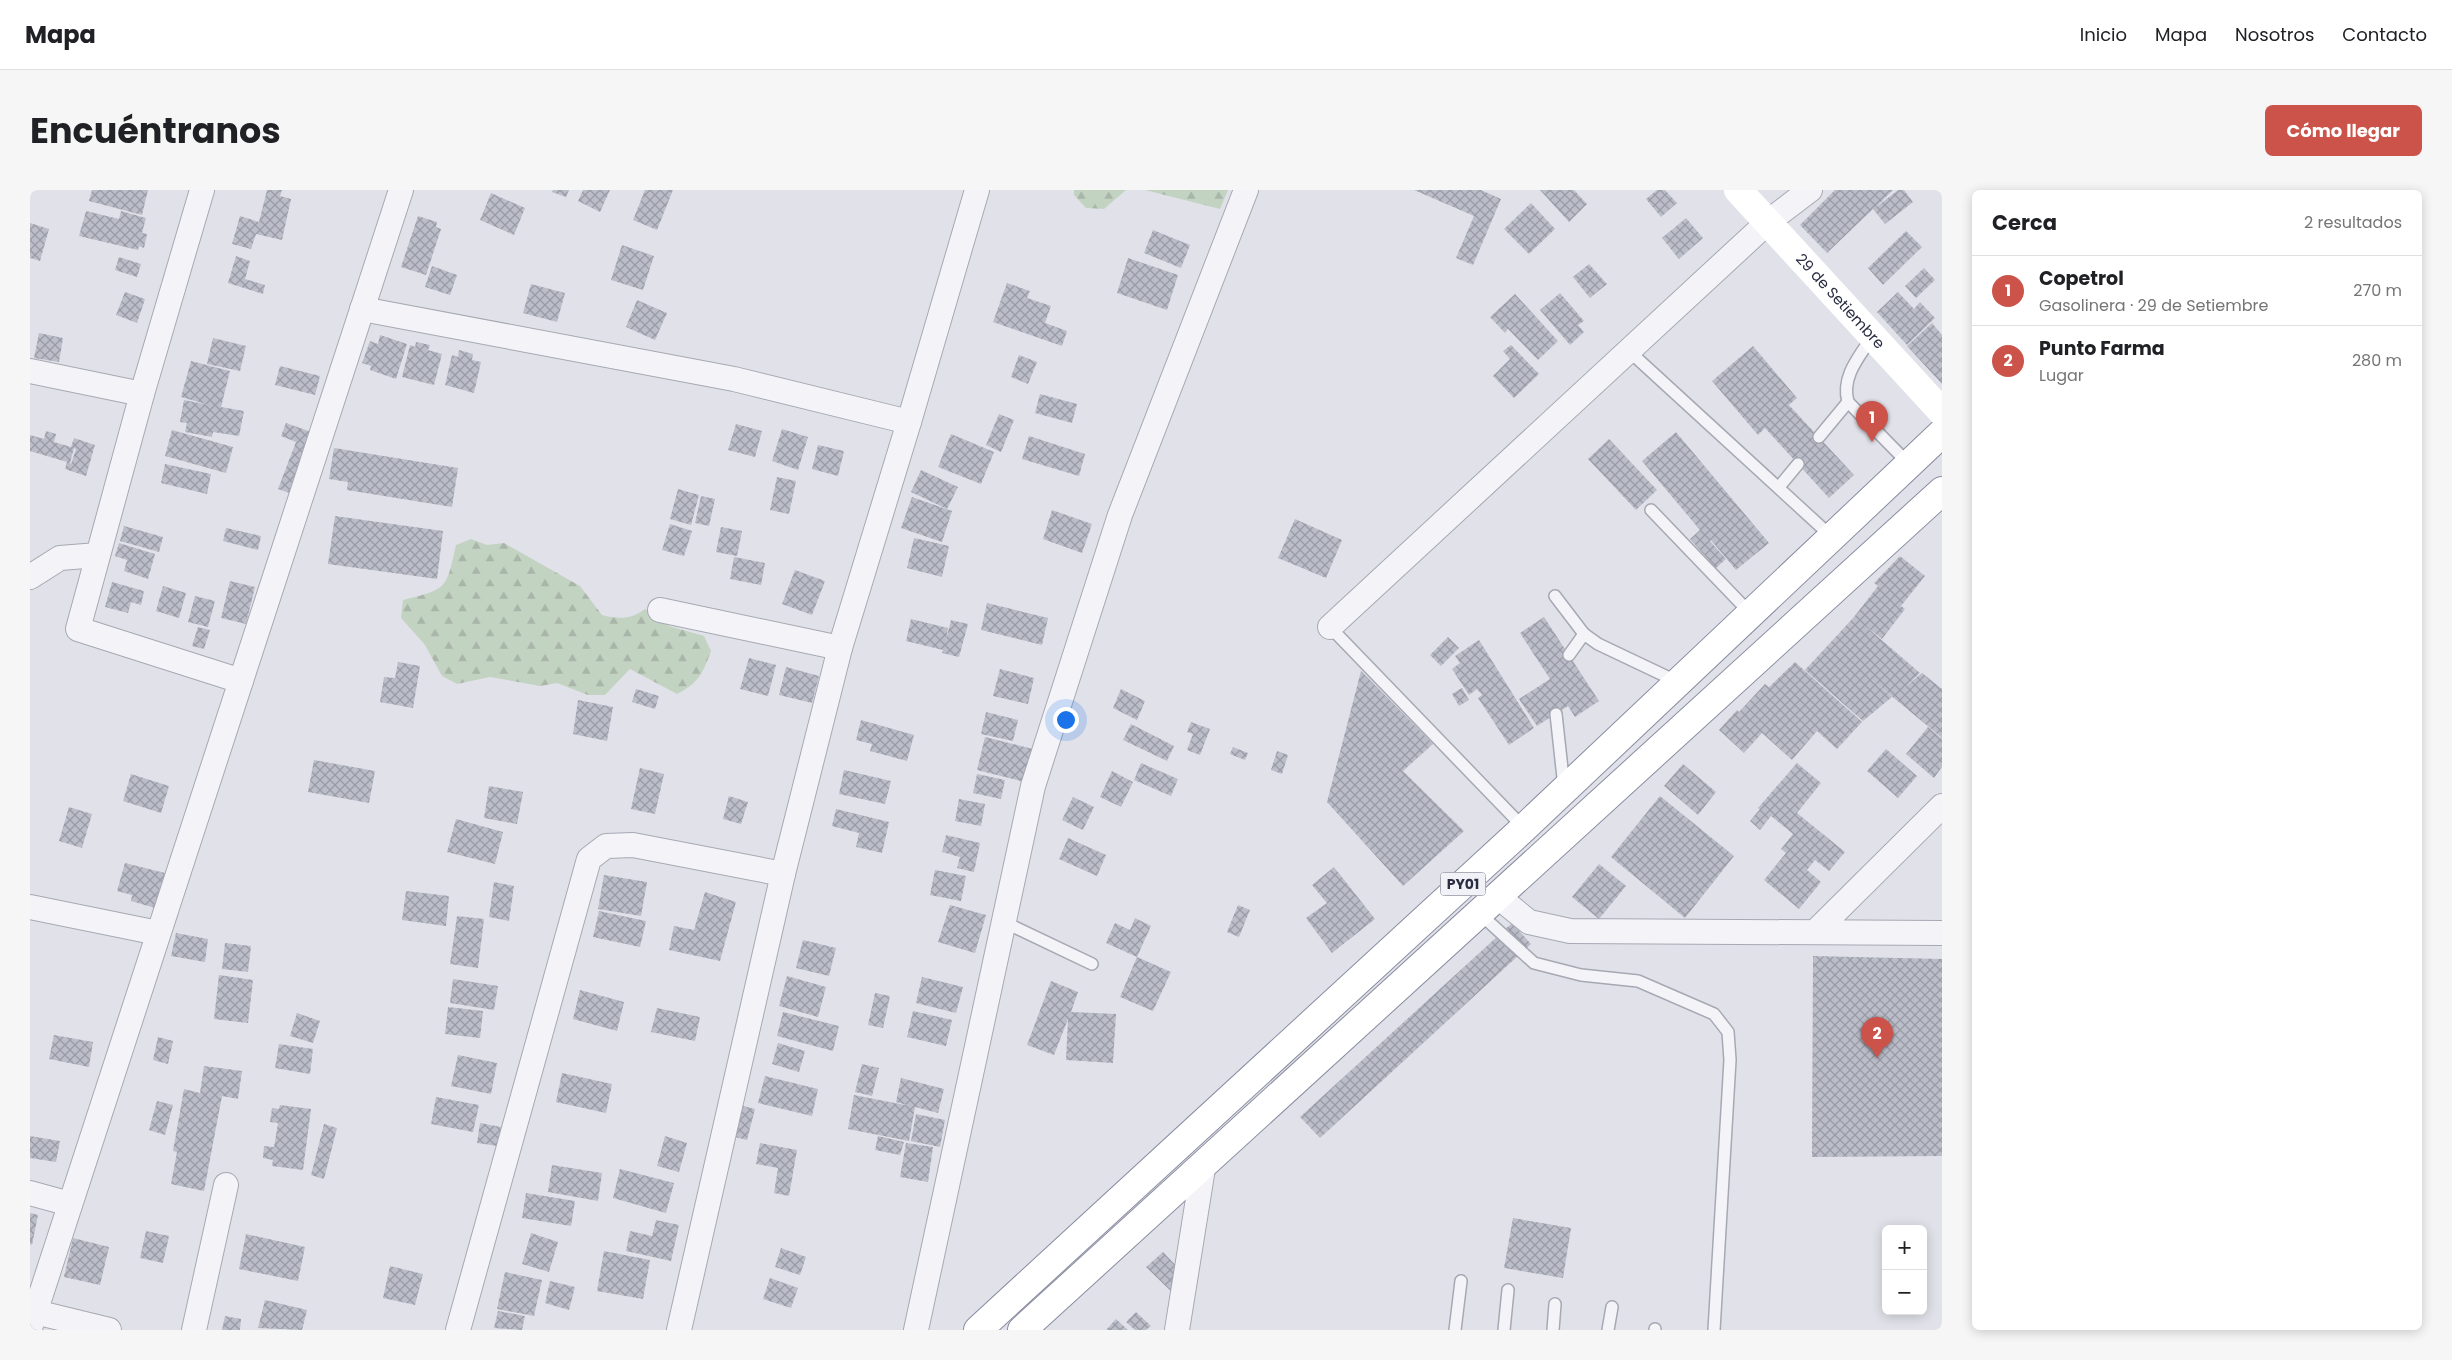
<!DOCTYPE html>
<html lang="es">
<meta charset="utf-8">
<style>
:root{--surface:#fff;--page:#f6f6f6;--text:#202124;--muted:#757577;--line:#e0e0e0;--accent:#cb5349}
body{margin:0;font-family:Poppins,sans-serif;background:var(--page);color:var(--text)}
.controls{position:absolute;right:15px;bottom:15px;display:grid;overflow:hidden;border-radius:8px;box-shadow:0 2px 12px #0003}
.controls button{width:45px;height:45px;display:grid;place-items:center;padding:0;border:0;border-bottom:1px solid var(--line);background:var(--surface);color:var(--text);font:25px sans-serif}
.you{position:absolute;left:1035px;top:529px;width:18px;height:18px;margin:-12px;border:4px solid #fff;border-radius:50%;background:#1a73e8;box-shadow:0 0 0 8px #1a73e833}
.badge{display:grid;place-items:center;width:32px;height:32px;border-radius:50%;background:var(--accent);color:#fff;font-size:16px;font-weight:700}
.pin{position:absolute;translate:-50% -41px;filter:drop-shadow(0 1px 2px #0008)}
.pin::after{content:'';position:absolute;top:26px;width:18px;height:15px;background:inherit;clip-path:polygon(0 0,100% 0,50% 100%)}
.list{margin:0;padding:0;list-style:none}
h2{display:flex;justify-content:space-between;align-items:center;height:65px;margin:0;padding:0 20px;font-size:21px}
h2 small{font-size:16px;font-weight:400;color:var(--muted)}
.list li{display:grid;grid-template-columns:32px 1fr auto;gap:15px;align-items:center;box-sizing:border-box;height:70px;padding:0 20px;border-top:1px solid var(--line)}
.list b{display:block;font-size:19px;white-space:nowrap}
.list p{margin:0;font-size:16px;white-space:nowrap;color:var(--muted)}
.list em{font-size:16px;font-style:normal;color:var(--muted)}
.map{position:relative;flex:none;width:1912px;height:1140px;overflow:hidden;border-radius:8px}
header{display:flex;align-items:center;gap:30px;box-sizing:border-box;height:70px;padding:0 25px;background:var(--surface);border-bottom:1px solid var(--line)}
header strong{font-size:24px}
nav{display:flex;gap:28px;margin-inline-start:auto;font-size:18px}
.intro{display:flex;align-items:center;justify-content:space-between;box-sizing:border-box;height:120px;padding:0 30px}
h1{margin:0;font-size:35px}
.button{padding:12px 22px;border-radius:8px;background:var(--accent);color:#fff;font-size:18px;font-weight:700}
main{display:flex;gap:30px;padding:0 30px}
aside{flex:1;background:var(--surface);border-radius:8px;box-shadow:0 2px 12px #0003}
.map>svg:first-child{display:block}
.forest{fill:url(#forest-firs)}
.building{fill:url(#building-cross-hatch);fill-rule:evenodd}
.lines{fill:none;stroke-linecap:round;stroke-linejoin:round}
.lane-casing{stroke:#a6a8b3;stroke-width:14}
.street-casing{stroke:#a6a8b3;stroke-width:26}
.highway-casing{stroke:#898ca0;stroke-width:30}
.lane{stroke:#f4f4f8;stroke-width:11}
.street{stroke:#f4f4f8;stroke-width:24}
.secondary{stroke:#fff;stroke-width:28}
.highway{stroke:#fff;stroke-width:28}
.labels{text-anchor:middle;stroke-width:4.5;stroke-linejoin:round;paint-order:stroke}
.shield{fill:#f0f2f7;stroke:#656878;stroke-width:1}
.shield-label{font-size:14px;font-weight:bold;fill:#2a2d41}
.street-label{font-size:15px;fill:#2a2d41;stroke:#f0f2f7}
</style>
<header>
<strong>Mapa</strong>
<nav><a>Inicio</a><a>Mapa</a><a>Nosotros</a><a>Contacto</a></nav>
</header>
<div class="intro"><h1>Encuéntranos</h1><a class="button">Cómo llegar</a></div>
<main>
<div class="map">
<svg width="1912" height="1140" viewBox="0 0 1912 1140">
<defs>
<pattern id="forest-firs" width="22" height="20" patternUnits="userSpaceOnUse" patternTransform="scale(1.25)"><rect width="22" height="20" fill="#c3d3c2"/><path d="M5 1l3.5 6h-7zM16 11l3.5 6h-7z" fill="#a8b5a8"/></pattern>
<pattern id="building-cross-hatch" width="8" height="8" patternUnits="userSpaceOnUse" patternTransform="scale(1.25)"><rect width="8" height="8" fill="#bbbdc9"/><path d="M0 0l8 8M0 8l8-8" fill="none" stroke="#989aa5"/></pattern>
</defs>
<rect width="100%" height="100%" fill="#e1e2e9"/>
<g class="forest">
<polygon points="1044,0 1096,0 1074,19 1056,18 1044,5"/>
<polygon points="1115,0 1198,0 1190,19"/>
<path d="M441,349L457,355L474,353L550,396L572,425C588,429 601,430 615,419L639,436L674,446L681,461C673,483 669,493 647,504L600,479L575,505H558L527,493L510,496L460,487L427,494L412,486L395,455L371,428L373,410C418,399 416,399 426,355Z"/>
</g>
<g class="building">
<polygon points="62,0 118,0 112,25 59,11"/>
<polygon points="237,0 252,0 250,6 261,9 252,50 226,44 221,59 202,54 210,26 229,32"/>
<polygon points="523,0 539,0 536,7 522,2"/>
<polygon points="553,0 580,0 570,22 548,11"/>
<polygon points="615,0 643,0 627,40 603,30"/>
<polygon points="1384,0 1451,0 1471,9 1443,75 1426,68 1444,26"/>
<polygon points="1510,0 1544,0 1557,14 1539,32"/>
<polygon points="1627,0 1635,0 1647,13 1631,27 1616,9"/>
<polygon points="1805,0 1863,0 1845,18 1868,0 1874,0 1883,12 1855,34 1843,19 1797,63 1770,35"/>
<polygon points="461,3 495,18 484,45 450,30"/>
<polygon points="1501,13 1525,39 1499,64 1474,39"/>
<polygon points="56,21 89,29 91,21 116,28 112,43 117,44 114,58 109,56 108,60 49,46"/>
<polygon points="388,26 407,32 406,37 411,39 396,85 371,77"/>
<polygon points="1656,28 1673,48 1649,69 1632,48"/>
<polygon points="0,33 19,39 10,71 0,68"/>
<polygon points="1123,40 1160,55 1151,78 1114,63"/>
<polygon points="1876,41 1892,57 1853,95 1838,78"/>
<polygon points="592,55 624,66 613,100 581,90"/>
<polygon points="206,66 220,71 215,89 235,95 233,104 198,93"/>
<polygon points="89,67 111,74 107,87 85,80"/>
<polygon points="1098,68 1148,85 1137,120 1087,103"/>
<polygon points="1559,74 1577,94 1560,108 1543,87"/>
<polygon points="402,76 427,85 420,105 395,97"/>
<polygon points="1894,78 1905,90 1886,108 1875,96"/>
<polygon points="977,93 1000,101 997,108 1021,116 1015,133 1037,141 1032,156 963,132"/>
<polygon points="501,94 535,103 527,132 493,123"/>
<polygon points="95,102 115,109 107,133 86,125"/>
<polygon points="1868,102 1884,119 1890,112 1905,128 1877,155 1847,122"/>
<polygon points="1530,103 1554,131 1548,135 1554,142 1540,155 1510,120"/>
<polygon points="1485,104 1528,151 1508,170 1478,139 1475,143 1460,127"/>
<polygon points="607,110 637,123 625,150 596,137"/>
<polygon points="1902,133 1912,145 1912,194 1877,156"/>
<polygon points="9,143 33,148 29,172 4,168"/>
<polygon points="350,145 377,154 366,189 340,180 341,176 332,173 340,151 348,154"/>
<polygon points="183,148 216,156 210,181 177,174"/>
<polygon points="386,152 400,155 398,160 412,164 404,195 372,187 380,155 385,157"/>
<polygon points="1481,155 1509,184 1484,208 1463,186 1480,169 1473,161"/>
<polygon points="1723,156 1767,208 1759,215 1824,285 1799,308 1735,238 1728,245 1682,191"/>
<polygon points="429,160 443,164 442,170 451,172 444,203 415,195 422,165 428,167"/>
<polygon points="989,165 1007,172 998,194 981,187"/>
<polygon points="161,171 200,181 191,217 214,221 209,246 183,242 182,247 155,242 157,233 150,232 154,210 179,215 151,207"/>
<polygon points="250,176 290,186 285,205 245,195"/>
<polygon points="1010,204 1047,214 1042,233 1005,223"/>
<polygon points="969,224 984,230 971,262 956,255"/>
<polygon points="256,233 287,244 265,305 248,299 266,252 251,246"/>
<polygon points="706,234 732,241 725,267 698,260"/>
<polygon points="752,239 778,247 768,280 742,271"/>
<polygon points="142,240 203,257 196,283 135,266"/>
<path d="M16,241L26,244L24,252L41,257L44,248L65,255L56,286L35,279L37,272L0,261V245L14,249ZM44,258L46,259L41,274L40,273Z"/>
<polygon points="1646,242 1739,353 1706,380 1681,350 1680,351 1696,369 1686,378 1660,349 1670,340 1612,271"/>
<polygon points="921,244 964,262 951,294 908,277"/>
<polygon points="999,246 1055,264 1049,286 992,269"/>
<polygon points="1579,249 1627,300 1606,320 1558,269"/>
<polygon points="788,255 814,261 808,286 782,279"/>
<polygon points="304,258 428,278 422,317 317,300 318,292 299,289"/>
<polygon points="135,274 181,284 177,304 131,293"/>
<polygon points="891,280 928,297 917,319 881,302"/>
<polygon points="747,287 766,291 759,324 740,320"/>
<polygon points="648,299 669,305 661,335 640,329"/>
<polygon points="671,306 685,309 679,336 665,333"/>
<polygon points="882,307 922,321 912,352 871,338"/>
<polygon points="1022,320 1062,334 1052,363 1013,349"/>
<polygon points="305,326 413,341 407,389 298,374"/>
<polygon points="1265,329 1312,350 1296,388 1248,368"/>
<polygon points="640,334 662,341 654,366 632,360"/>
<polygon points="94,336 133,347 129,362 90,351"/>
<polygon points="691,337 712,341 707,366 686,362"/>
<polygon points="196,338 231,346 228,360 193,351"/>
<polygon points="884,348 919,356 912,387 877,378"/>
<polygon points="89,353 125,364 118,389 94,381 97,370 85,366"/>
<polygon points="1870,366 1895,386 1871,416 1875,419 1852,449 1833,434 1890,483 1875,497 1892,483 1912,499 1912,548 1835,484 1862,507 1833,531 1775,480 1824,427 1848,396 1844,393"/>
<polygon points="704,367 735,373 731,395 700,389"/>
<polygon points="765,380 795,391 782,425 752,414"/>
<polygon points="200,391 225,397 216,434 191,428"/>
<polygon points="82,392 114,401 111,415 101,412 98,423 75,417"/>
<polygon points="133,396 156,403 149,428 126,421"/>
<polygon points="165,406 185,411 178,437 158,432"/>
<polygon points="957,413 1018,428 1012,455 951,440"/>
<polygon points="1514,427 1569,511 1545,527 1538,516 1507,536 1489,509 1520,489 1490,443"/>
<polygon points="881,429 918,438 916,450 921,430 938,434 929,467 912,463 913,460 876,451"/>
<polygon points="168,437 180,440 174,459 162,456"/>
<polygon points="1418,447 1429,458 1411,476 1400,465"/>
<polygon points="1449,450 1504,538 1479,555 1448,508 1452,505 1447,499 1439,505 1422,479 1430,473 1425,466"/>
<polygon points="719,468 746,475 738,506 710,499"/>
<polygon points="368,472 390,476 383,518 350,512 354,487 365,488"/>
<polygon points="1765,472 1832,532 1807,559 1787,541 1762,570 1732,543 1714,563 1689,540 1707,520 1709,522 1735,494 1739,497"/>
<polygon points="756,477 789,486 782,513 749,505"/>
<polygon points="970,479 1004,488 998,514 963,506"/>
<polygon points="1331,481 1403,554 1373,581 1434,641 1373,696 1297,612"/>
<polygon points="1432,498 1439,510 1429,516 1422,504"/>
<polygon points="606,499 629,506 625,519 602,512"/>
<polygon points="1091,499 1115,511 1107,530 1083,518"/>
<polygon points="548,510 583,517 577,551 543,544"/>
<polygon points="956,522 988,530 983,551 951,544"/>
<polygon points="831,530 884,545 877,571 840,561 842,554 826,550"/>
<polygon points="1161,532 1180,539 1170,565 1157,560 1163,544 1157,542"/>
<polygon points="1101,534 1144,556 1137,571 1093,550"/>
<polygon points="1898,537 1912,549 1912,577 1904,588 1876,564"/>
<polygon points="955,547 1003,559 995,592 947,580"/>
<polygon points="1203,557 1218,563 1215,570 1200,564"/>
<polygon points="1856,559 1887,586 1868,608 1837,581"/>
<polygon points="1247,561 1258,565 1252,584 1241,580"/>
<polygon points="284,570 345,581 339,613 278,602"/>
<polygon points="1111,573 1148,589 1141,606 1104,590"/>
<polygon points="1767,573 1791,593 1767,623 1815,662 1799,681 1785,670 1777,680 1791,692 1769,719 1734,690 1756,663 1751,659 1763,644 1741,626 1730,640 1720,631 1730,619 1728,618"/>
<polygon points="1653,574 1686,602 1668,625 1634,596"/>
<polygon points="610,578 634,584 625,624 601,619"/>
<polygon points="814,580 861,591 855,614 809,604"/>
<polygon points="1082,581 1103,592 1091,617 1070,607"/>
<polygon points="101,584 139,596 131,623 93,611"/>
<polygon points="947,584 975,590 971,609 943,603"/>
<polygon points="459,596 493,602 487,634 454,628"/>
<polygon points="699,606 718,612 711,634 693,629"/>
<polygon points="1630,606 1704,666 1655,728 1581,667"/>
<polygon points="1043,607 1064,617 1053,640 1032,630"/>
<polygon points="929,609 955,614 951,636 925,631"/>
<polygon points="39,617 62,624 52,658 29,651"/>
<polygon points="806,619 859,632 852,663 826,657 829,643 802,636"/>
<polygon points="426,629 473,642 465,674 417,662"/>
<polygon points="916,645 950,653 944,682 927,678 930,667 912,662"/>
<polygon points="1038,648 1076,665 1067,686 1029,669"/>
<polygon points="95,673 135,683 125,718 101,711 102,705 87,701"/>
<polygon points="1569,674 1596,696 1569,729 1542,707"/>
<polygon points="1304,677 1345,729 1302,763 1276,728 1297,713 1282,695"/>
<polygon points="905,680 936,686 931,711 900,705"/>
<polygon points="574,685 617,692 611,726 568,719"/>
<polygon points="464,692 484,696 479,731 459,727"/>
<polygon points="376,701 419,706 416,736 372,730"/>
<polygon points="675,702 706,712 690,771 639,760 644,736 664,740"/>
<polygon points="920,715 956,725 945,763 908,752"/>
<polygon points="1208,715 1220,720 1209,747 1197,742"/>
<polygon points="569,721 616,731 610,757 563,747"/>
<polygon points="427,726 454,729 448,778 420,774"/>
<polygon points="1105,728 1121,736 1107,767 1076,753 1085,733 1100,740"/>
<polygon points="1482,733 1501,754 1290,948 1270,927"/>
<polygon points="146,743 178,749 175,772 141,766"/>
<polygon points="773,750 806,758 799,786 766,778"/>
<polygon points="195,753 221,756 218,782 192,779"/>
<polygon points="1783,766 1912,769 1912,966 1782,967"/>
<polygon points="1107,767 1141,782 1123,821 1090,807"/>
<polygon points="189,785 223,790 218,833 184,829"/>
<polygon points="757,786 796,797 788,827 749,816"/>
<polygon points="892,787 933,797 926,823 886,813"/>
<polygon points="423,789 468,796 464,820 420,813"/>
<polygon points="1021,791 1048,802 1041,822 1086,824 1083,873 1036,870 1038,829 1024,865 997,855"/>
<polygon points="550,800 594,812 587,841 543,829"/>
<polygon points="845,803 860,806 853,838 838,835"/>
<polygon points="418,817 453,821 450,848 415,844"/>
<polygon points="627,818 670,827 665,851 621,842"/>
<polygon points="883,821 922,830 916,856 877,847"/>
<polygon points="753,822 809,836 803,861 747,846"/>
<polygon points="267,823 290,831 283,853 260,846"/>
<polygon points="24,845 63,852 59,877 19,869"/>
<polygon points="128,847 143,851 138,874 123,870"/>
<polygon points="748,853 775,861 769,882 742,874"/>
<polygon points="249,854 283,859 280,884 245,878"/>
<polygon points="428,865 467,873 461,904 421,896"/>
<polygon points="832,874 849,878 842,906 825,902"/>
<polygon points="174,876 212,881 208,909 192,906 174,1001 141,994 147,962 143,961 154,899 170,903"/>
<polygon points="532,883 582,894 576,923 526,912"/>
<polygon points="735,886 788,899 782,926 728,913"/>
<polygon points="871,888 914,899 908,923 885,917 879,951 818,939 824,905 880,916 866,912"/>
<polygon points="406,907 449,915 443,942 401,934"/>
<polygon points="127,911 143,915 135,945 119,940"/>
<polygon points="705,914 725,919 717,950 697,945"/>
<polygon points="250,915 281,919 273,980 242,976 243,970 233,968 234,956 244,957 248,933 240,932 242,918 249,919"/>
<polygon points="886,924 915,930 910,957 881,951"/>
<polygon points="450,933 471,937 468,956 447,953"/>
<polygon points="294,934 307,938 294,989 281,985"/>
<polygon points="0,946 30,951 26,972 0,968"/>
<polygon points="635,946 657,953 649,982 627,976"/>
<polygon points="848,946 874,952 870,965 845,960"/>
<polygon points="730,953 767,960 759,1006 744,1003 748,978 726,974"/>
<polygon points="876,953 903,957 898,992 870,987"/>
<polygon points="522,975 572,983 568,1011 518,1002"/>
<polygon points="590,979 644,993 636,1023 583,1008"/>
<polygon points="496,1003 545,1011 541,1036 492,1028"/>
<polygon points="0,1023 8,1025 2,1055 0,1054"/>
<polygon points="1483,1028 1541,1038 1533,1088 1474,1078"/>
<polygon points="626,1030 649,1035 641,1071 596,1061 600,1041 622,1046"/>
<polygon points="116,1041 139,1046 133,1073 110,1068"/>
<polygon points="501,1043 528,1052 519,1082 492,1074"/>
<polygon points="216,1044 275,1057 268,1091 209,1079"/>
<polygon points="43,1048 79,1057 70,1095 34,1087"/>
<polygon points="751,1058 776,1067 770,1085 745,1077"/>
<polygon points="574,1061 620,1070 613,1109 567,1101"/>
<polygon points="1133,1062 1155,1085 1151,1111 1116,1077"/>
<polygon points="360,1076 393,1084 385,1115 353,1108"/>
<polygon points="475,1082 512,1090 504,1126 467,1119"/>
<polygon points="740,1088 768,1098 761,1118 733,1109"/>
<polygon points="520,1091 545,1097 539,1120 515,1113"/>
<polygon points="235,1110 277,1120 272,1140 228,1138"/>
<polygon points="468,1121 495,1126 492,1140 464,1138"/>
<polygon points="1106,1122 1121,1136 1116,1140 1105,1140 1096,1132"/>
<polygon points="195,1126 211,1129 210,1140 192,1140"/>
<polygon points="1086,1129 1098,1140 1076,1140"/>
</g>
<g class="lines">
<g class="lane-casing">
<g id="lane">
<polyline points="1599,161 1802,347"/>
<polyline points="1818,212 1879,274"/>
<path d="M1789,247L1818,212C1811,187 1829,167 1842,147"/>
<polyline points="1749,297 1768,274"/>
<polyline points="1621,320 1721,424"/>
<polyline points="1525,406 1554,444 1568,454 1648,492"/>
<polyline points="1300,437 1494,638"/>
<polyline points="1539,465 1554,444"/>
<polyline points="1526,524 1534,597"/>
<polyline points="1449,723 1504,773 1551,785 1608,791 1684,824 1698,842 1700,870 1684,1140"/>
<polyline points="974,732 1062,774"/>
<polyline points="1425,1140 1431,1091"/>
<polyline points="1474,1140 1478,1100"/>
<polyline points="1523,1140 1525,1114"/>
<polyline points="1578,1140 1582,1117"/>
<polyline points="1625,1140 1625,1139"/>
</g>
</g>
<g class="street-casing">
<g id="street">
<polyline points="172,0 112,204 48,439 211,491"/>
<polyline points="332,119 704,189 879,232"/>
<polyline points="0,181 112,204"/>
<polyline points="0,387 30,368 68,365"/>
<polyline points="630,420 810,458"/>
<polyline points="1300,437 1739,31 1780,0"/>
<polyline points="1467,706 1499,732 1540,741 1912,743"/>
<polyline points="0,717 128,743"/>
<polyline points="1785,742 1912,616"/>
<polyline points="0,1003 40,1014"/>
<polyline points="5,1122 79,1140"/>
<polyline points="0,1138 371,0"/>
<polyline points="164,1140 196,995"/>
<polyline points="428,1140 559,669 576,656 603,655 753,684"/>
<polyline points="649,1140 753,684 810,458 879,232 947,0"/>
<polyline points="886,1140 1003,596 1090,325 1216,0"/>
<polyline points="1147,1140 1174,972"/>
</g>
</g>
<g class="highway-casing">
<g id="highway">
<polyline points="948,1140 1494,638 1912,243"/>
<polyline points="992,1140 1912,301"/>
</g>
</g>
<use href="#lane" class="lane"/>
<use href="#street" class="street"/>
<path class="secondary" id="s1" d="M1708,0L1912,222"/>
<use href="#highway" class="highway"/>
</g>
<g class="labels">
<rect class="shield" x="1410.5" y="682.5" width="45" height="23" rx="4"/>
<g class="shield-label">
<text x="1433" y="699">PY01</text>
</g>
<g class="street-label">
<text dy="5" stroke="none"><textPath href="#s1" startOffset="151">29 de Setiembre</textPath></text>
</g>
</g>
</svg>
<div class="controls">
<button>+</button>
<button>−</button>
</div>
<div class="you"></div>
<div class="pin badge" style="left:1842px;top:252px">1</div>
<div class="pin badge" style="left:1847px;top:868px">2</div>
</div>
<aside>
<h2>Cerca<small>2 resultados</small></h2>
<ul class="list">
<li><span class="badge">1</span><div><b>Copetrol</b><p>Gasolinera · 29 de Setiembre</p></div><em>270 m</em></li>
<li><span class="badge">2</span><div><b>Punto Farma</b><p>Lugar</p></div><em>280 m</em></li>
</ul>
</aside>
</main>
